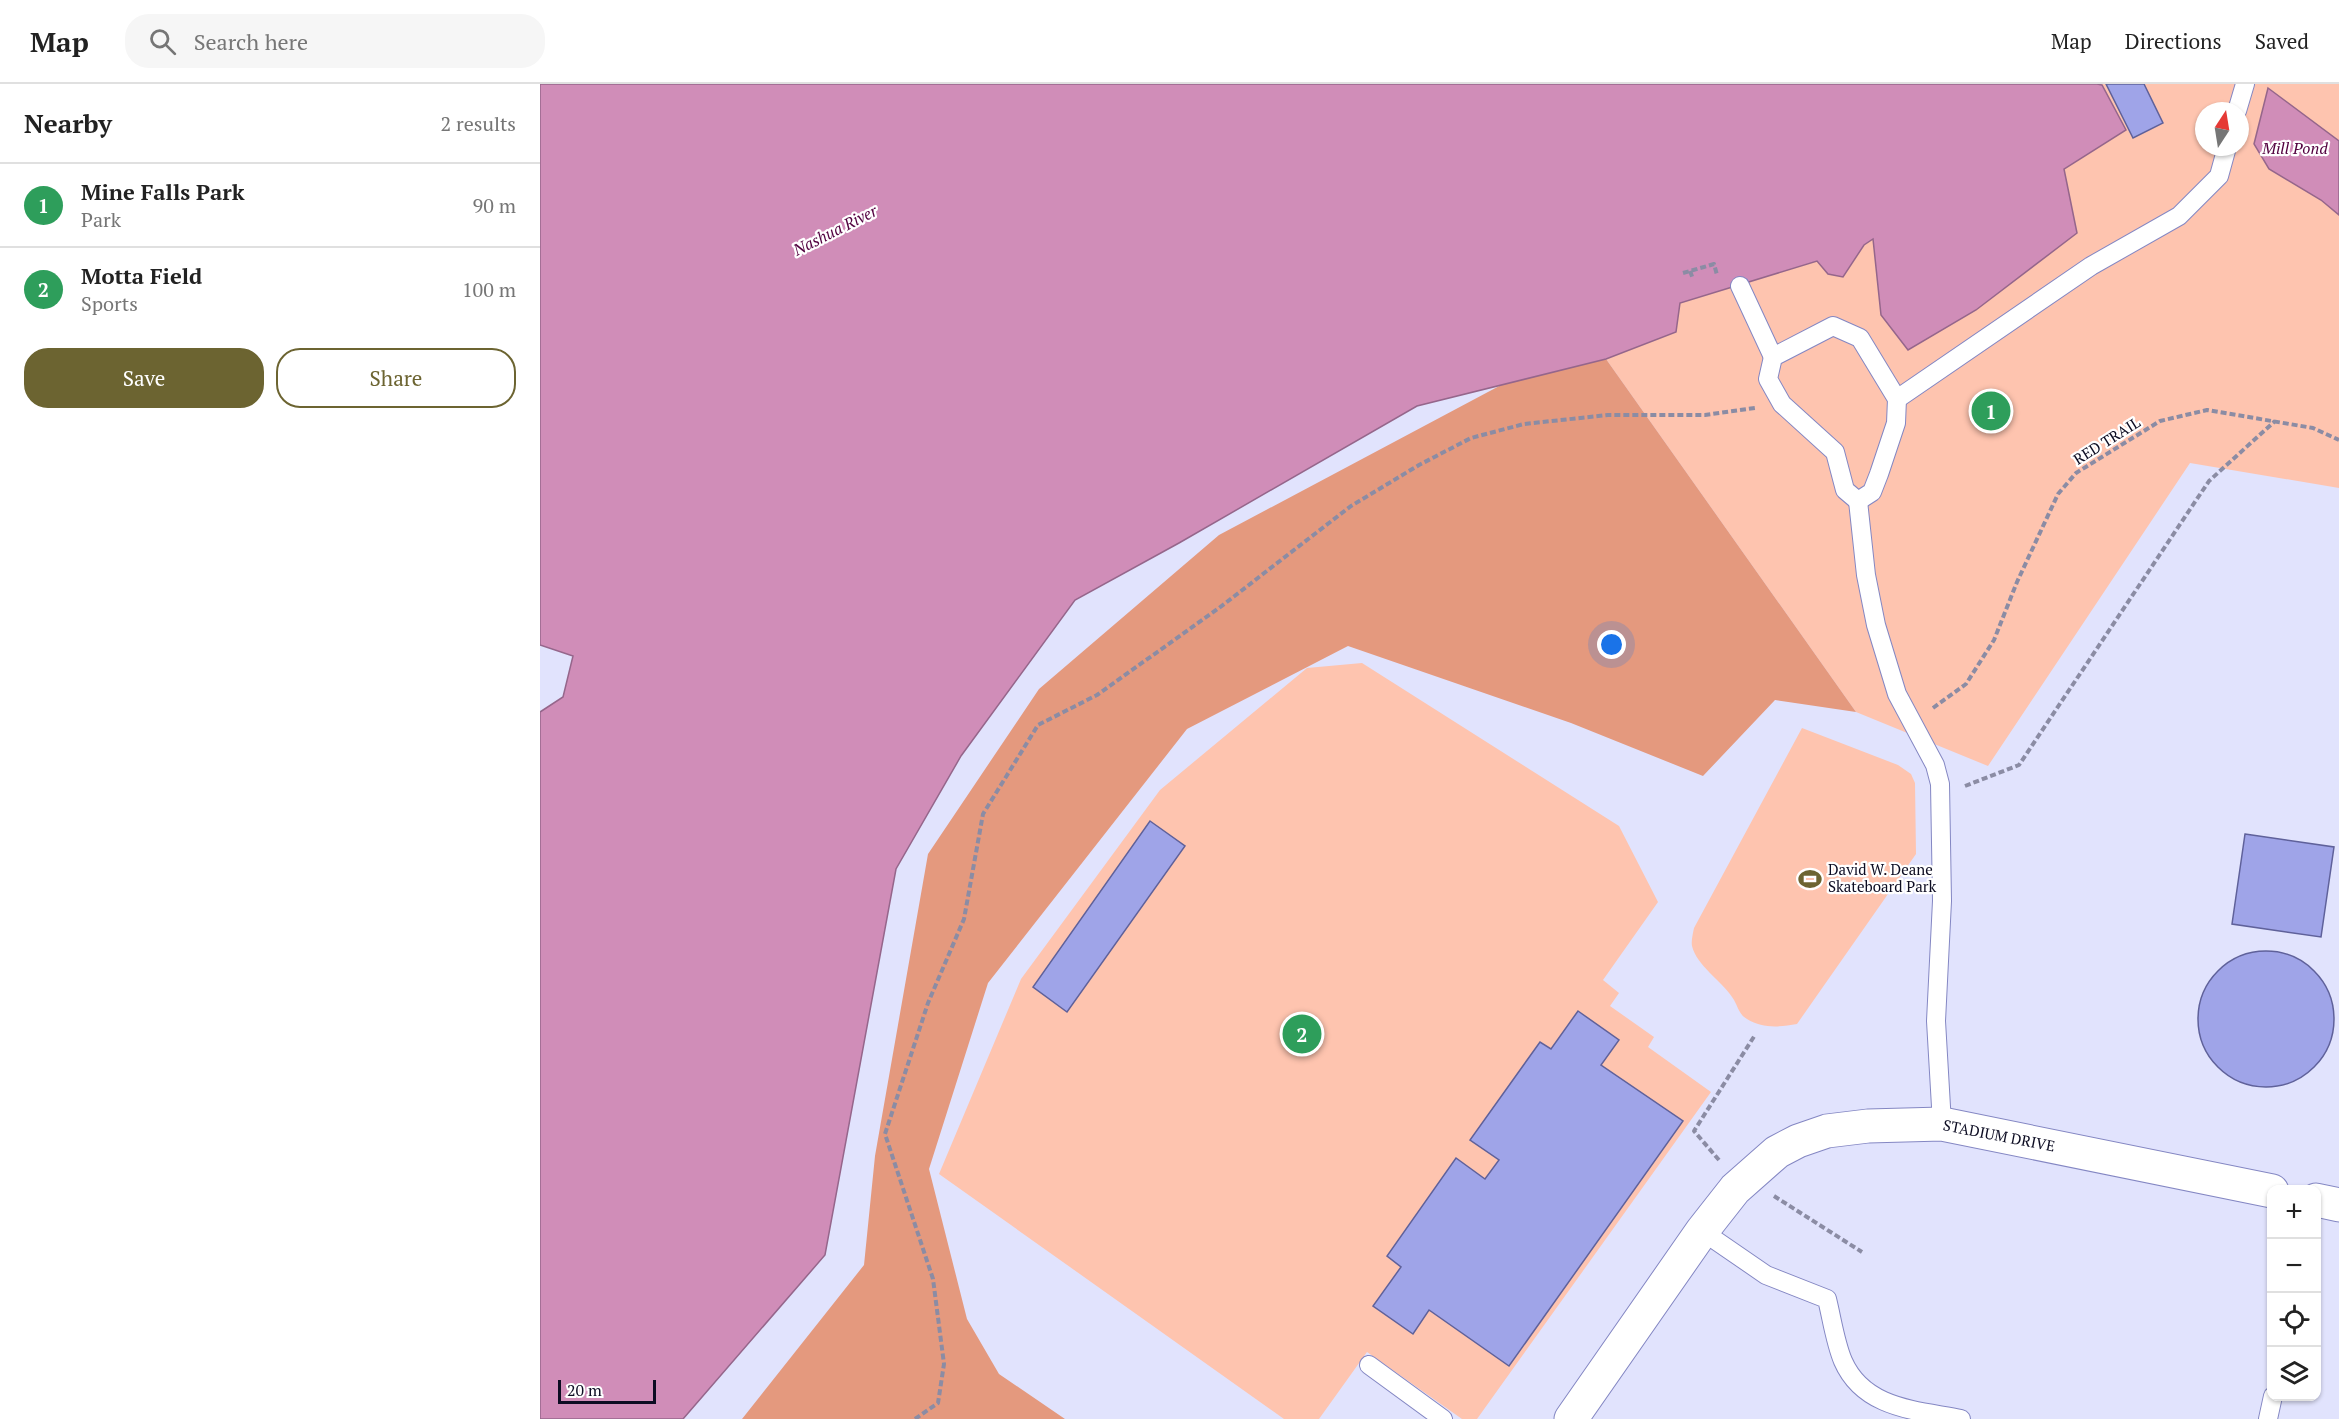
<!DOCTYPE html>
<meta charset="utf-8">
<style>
:root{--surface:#fff;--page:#f6f6f6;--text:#222;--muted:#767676;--line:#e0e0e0;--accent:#6c6431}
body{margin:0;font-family:"PT Serif",serif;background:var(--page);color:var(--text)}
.controls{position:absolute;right:18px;bottom:18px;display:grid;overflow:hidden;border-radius:12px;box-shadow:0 2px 4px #0004}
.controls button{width:54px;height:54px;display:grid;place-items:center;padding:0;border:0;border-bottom:2px solid var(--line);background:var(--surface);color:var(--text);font:30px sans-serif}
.compass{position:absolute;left:1655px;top:18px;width:54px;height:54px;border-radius:50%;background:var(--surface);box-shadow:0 2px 4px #0004;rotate:12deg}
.scale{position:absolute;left:18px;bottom:15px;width:98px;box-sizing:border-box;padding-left:6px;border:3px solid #0c0c22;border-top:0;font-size:16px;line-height:21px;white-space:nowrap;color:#0c0c22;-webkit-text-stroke:4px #fff;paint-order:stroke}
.you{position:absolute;left:1072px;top:561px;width:21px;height:21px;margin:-15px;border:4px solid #fff;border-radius:50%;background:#1a73e8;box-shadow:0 0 0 9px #1a73e833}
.badge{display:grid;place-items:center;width:39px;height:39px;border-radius:50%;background:var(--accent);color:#fff;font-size:20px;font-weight:700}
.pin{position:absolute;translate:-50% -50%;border:3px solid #fff;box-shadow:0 2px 6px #0006}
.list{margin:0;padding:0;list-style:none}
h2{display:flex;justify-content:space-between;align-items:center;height:78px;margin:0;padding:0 24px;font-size:26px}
h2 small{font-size:20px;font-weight:400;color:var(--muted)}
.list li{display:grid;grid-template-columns:39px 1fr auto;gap:18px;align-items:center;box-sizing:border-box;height:84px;padding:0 24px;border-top:2px solid var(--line)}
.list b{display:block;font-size:22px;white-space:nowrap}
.list p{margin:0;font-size:20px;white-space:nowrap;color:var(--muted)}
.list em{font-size:20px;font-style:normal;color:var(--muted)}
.actions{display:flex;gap:12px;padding:18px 24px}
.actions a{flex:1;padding:14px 0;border:2px solid var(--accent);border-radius:24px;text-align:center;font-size:21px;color:var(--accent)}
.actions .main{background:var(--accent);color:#fff}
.icon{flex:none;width:33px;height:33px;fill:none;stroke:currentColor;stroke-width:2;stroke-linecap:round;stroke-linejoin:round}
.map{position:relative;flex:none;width:1799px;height:1335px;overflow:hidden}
header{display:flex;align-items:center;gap:36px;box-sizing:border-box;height:84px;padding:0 30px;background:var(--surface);border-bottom:2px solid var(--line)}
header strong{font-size:28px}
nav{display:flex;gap:33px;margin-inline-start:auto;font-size:21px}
.search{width:420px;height:54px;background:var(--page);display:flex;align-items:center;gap:15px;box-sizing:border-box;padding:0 21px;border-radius:24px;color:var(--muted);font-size:22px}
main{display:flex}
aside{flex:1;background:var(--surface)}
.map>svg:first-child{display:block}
.green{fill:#fec4af;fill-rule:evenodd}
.forest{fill:#e4997e}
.water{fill:#d08db8;stroke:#95668b;stroke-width:1.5}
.building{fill:#9fa4e8;stroke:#5f619a;stroke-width:1.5}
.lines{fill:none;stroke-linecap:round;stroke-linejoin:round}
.service-casing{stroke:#8487c3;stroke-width:20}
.minor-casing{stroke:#8487c3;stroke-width:35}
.path{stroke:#8b8ca4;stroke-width:4;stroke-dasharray:6 3;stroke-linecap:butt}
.service{stroke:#fff;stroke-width:18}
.minor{stroke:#fff;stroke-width:33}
.labels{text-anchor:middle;stroke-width:4.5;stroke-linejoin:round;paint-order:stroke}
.street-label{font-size:15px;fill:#0c0c22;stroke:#fff}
.poi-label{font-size:15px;fill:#0c0c22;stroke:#fff;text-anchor:start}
.water-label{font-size:16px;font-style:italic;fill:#52003f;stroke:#fff}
</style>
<header>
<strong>Map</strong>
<div class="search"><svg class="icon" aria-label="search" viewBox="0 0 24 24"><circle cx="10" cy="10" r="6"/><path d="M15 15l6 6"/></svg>Search here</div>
<nav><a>Map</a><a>Directions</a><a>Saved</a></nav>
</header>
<main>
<aside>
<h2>Nearby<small>2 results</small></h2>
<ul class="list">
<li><span class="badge" style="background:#2e9e5b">1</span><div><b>Mine Falls Park</b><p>Park</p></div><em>90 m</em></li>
<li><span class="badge" style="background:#2e9e5b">2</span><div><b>Motta Field</b><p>Sports</p></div><em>100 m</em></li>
</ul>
<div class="actions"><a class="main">Save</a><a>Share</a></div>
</aside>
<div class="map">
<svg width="1799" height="1335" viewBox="0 0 1799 1335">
<rect width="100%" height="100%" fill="#e1e3fd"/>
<g class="green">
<path d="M1483,0H1799V404L1650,379L1448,682L1316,628L1066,275L1136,248L1140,219L1277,177L1303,193L1324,161L1333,155L1341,231ZM1664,27H1700V63H1664Z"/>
<polygon points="822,579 1079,742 1118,818 1063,896 1079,909 1070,922 1114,953 1108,963 1171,1008 937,1335 922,1335 827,1268 779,1335 744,1335 399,1090 481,895 620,706 767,584"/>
<path d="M1262,644L1358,681L1371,690L1375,699L1376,770L1257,940C1240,943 1223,945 1207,935C1198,930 1198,921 1192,913C1181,896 1157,882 1152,862C1151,857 1153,849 1154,844Z"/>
</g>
<polygon class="forest" points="1066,275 1316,628 1235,616 1163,692 1031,639 808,562 647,645 448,899 389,1085 427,1235 459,1290 525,1335 202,1335 324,1181 335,1072 388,770 499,605 679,451 963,300"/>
<g class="water">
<polygon points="0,0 1557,0 1562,1 1586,46 1524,85 1537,149 1436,226 1368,266 1341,231 1333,155 1324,161 1303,193 1288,190 1277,177 1140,219 1136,248 1066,275 877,322 639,459 535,516 421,672 356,785 285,1171 143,1335 0,1335 0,628 23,613 33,572 0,561"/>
<polygon points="1728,4 1799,57 1799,131 1781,116 1729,85 1714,60"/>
</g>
<g class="building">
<polygon points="1566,0 1604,0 1623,39 1593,54"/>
<polygon points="610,737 645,762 527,928 493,903"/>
<polygon points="1705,750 1794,763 1781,853 1692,840"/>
<circle cx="1726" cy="935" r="68"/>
<polygon points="1038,927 1079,956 1061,981 1143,1037 969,1282 889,1226 873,1250 833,1222 861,1183 847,1172 916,1074 945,1095 959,1076 930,1056 1000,958 1011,965"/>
</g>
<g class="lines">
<g class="service-casing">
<g id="service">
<polyline points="1697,27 1705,0"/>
<polyline points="1200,202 1233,273"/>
<polygon points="1293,242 1320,254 1357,315 1356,339 1339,390 1332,408 1318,417 1305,406 1295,368 1242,320 1228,295 1233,273"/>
<polyline points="1357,315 1551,182 1639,132 1679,92 1687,63"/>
<polyline points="1318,417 1326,491 1336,541 1357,610 1395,681 1400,700 1402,817 1396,937 1402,1040"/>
<path d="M1162,1147L1226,1191L1287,1215C1292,1235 1295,1258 1303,1277C1324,1325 1376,1326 1421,1335"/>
<polyline points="829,1281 903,1335"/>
<polyline points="1728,1335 1733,1312"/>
</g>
</g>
<g class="minor-casing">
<g id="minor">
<polyline points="1776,1116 1799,1121"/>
<polyline points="1031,1335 1162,1147 1195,1105 1237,1068 1258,1057 1287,1047 1328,1042 1402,1040 1732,1107"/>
</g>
</g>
<g class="path">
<polyline points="1150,187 1153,195"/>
<polyline points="1143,189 1174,180 1177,191"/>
<polyline points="1393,624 1426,600 1454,556 1477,498 1518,410 1536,389 1620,337 1667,326 1773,344 1799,356"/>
<polyline points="1425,702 1479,681 1669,397 1735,337"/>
<polyline points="1179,1076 1154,1047 1215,951"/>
<polyline points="1234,1112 1322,1168"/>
<polyline points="375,1335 398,1319 404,1280 393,1195 345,1050 388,919 424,835 443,730 498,641 557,611 679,524 811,422 879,381 931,354 984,340 1068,331 1165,331 1215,324"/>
</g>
<use href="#service" class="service"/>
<use href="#minor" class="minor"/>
</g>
<defs>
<g id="stadium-bare" transform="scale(1.8)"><path d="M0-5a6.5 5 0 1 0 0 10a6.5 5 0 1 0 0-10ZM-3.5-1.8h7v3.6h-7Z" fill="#6c6431" stroke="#fff" stroke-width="2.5" paint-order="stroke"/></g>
</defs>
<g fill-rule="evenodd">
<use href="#stadium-bare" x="1270" y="795"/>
</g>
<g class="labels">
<g class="street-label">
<text transform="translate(1567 357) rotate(-32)" y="5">RED TRAIL</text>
<text transform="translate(1459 1052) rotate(11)" y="5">STADIUM DRIVE</text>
</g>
<g class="poi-label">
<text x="1288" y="791">David W. Deane<tspan x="1288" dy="17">Skateboard Park</tspan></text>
</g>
<g class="water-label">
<text x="1755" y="70">Mill Pond</text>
<text transform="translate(295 146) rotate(-27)" y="6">Nashua River</text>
</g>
</g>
</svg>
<div class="controls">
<button>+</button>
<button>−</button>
<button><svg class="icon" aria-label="locate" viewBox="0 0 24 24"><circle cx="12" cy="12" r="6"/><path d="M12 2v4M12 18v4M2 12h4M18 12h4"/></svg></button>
<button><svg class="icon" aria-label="layers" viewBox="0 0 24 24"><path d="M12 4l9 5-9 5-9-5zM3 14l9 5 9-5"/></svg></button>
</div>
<svg class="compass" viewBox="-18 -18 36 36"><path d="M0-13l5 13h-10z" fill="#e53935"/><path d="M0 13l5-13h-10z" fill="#767676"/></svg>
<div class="scale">20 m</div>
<div class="you"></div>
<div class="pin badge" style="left:1451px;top:327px;background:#2e9e5b">1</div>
<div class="pin badge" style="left:762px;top:950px;background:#2e9e5b">2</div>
</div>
</main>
